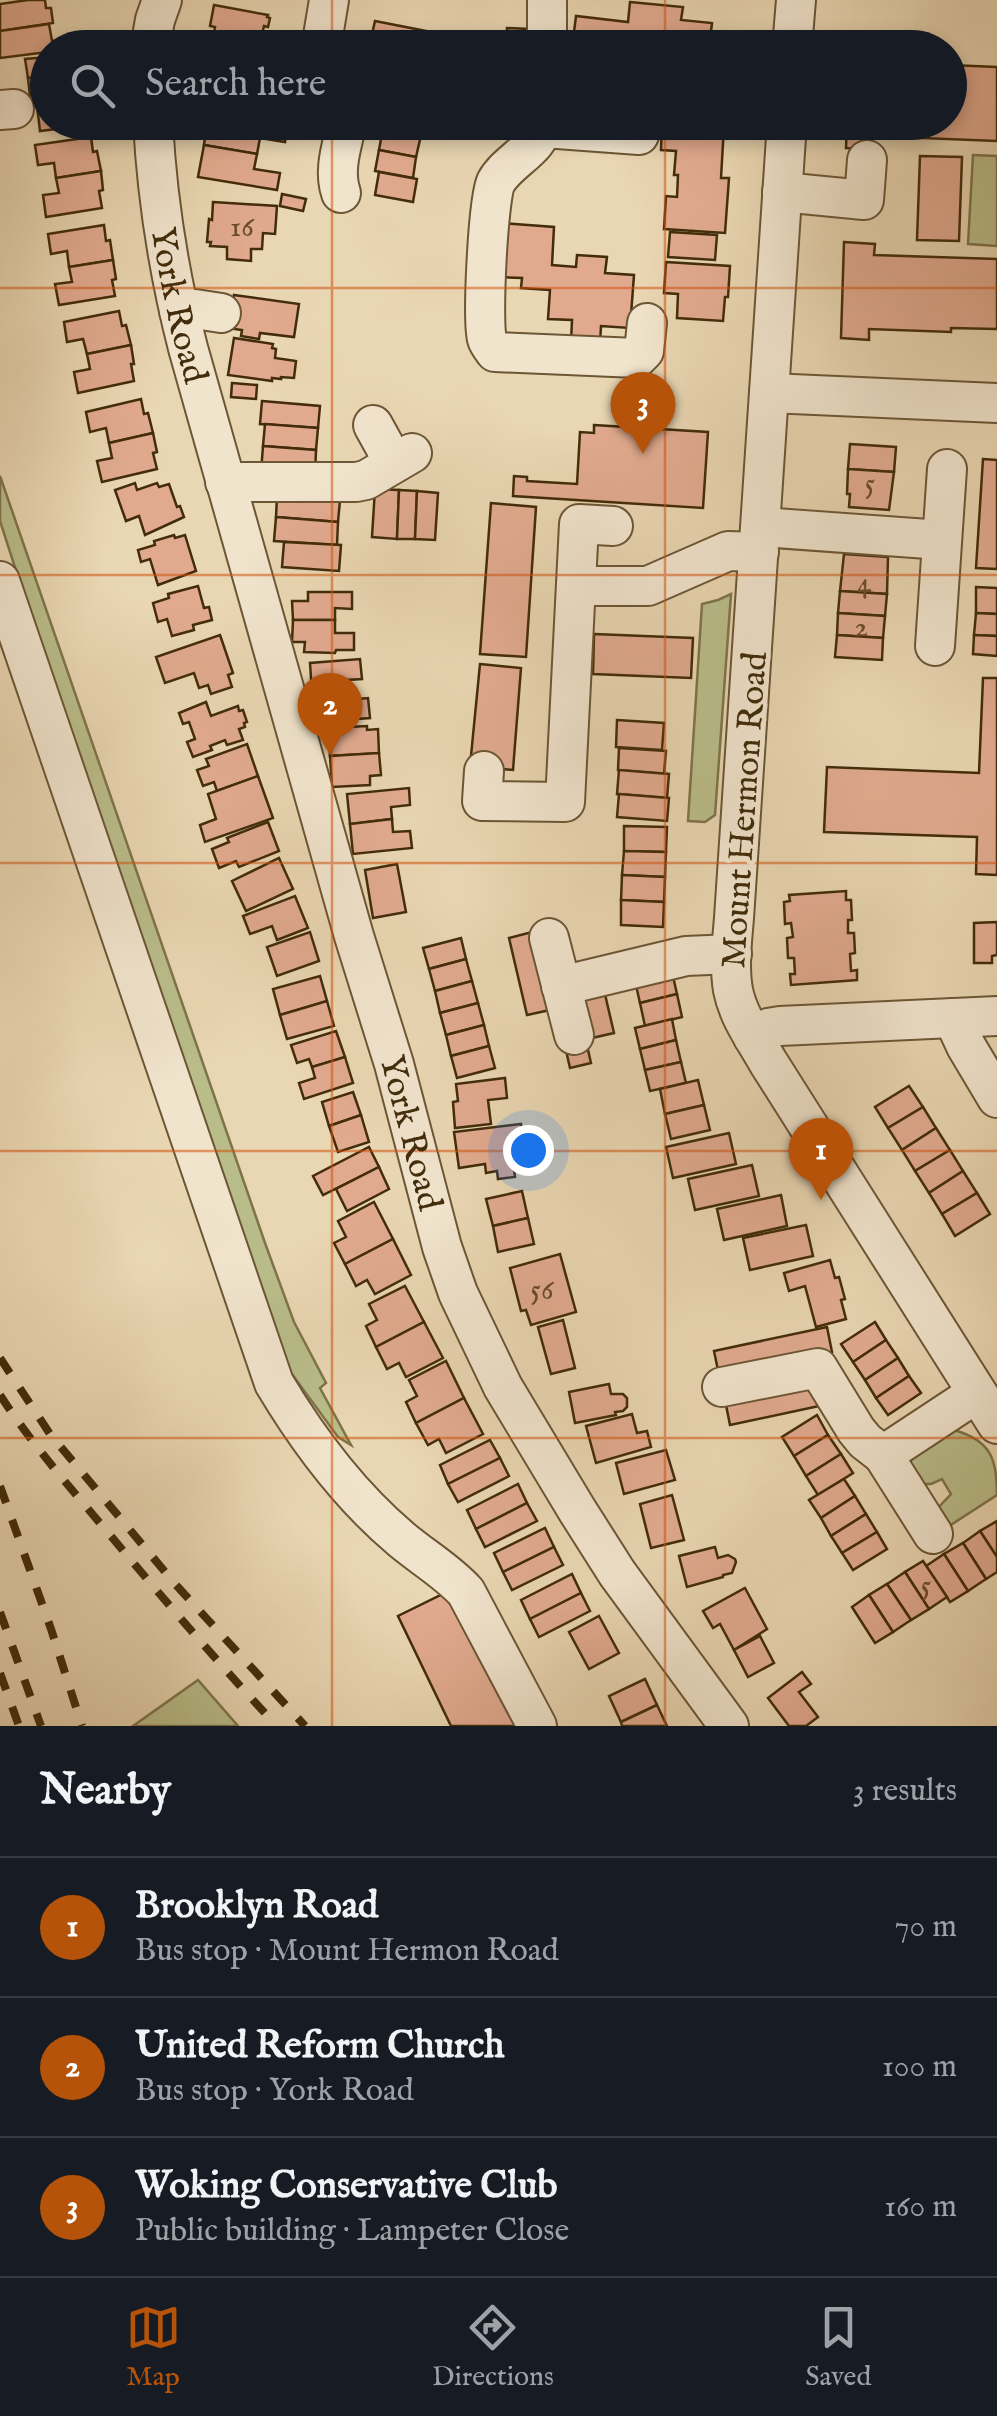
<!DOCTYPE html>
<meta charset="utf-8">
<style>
:root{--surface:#171b24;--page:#242831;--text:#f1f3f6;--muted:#9ea1a6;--line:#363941;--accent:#b45309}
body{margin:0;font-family:"IM FELL English",serif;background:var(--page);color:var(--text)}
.you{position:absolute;left:528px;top:1150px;width:35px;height:35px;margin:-25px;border:8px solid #fff;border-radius:50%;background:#1a73e8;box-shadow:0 0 0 15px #1a73e833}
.badge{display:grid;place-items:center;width:65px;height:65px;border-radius:50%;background:var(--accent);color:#fff;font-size:32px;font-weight:700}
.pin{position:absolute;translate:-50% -82px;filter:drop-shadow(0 2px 5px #0008)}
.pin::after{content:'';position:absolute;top:52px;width:35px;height:30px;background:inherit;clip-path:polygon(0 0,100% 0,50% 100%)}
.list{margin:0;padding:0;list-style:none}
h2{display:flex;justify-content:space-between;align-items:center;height:130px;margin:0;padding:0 40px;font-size:42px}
h2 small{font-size:32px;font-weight:400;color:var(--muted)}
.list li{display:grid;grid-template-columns:65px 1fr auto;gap:30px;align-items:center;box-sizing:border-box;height:140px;padding:0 40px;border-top:2px solid var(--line)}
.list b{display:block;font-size:38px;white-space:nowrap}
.list p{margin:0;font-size:32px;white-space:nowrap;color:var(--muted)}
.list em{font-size:32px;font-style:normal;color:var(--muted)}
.icon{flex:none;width:55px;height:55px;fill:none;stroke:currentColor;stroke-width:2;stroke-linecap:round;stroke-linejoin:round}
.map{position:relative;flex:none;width:997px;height:1726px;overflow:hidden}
.search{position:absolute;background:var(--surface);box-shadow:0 5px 15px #0003;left:30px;right:30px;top:30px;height:110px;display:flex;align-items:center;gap:25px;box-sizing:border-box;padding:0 35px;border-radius:55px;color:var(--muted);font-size:38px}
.sheet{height:550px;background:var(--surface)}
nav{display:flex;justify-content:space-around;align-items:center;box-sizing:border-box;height:140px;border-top:2px solid var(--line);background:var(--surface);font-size:28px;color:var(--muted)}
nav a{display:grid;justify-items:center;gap:5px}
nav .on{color:var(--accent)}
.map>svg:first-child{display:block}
.green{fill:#b9bd8a;stroke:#7e744a;stroke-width:2.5}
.building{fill:#e1aa8f;stroke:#422c0b;stroke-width:2.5}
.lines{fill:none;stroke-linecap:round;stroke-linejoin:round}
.minor-casing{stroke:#6c5635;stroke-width:42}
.minor{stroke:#f1e4cd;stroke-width:38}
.rail{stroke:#422c0b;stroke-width:8;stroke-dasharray:18 18;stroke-linecap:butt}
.grid{fill:none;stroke:#cf520c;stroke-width:2.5;stroke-opacity:0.55}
.labels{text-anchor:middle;stroke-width:9;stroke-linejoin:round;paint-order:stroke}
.number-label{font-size:30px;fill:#6a4c2c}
.street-label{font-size:35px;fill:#422c0b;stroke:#f1e4cd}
</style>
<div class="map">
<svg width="997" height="1726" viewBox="0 0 997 1726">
<rect width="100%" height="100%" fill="#e9d6b2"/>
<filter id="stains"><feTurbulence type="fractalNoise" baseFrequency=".002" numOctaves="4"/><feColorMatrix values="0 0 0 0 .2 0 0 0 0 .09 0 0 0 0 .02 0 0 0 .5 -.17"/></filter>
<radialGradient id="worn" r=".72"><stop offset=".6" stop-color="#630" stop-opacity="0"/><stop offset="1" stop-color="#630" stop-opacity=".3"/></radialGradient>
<g class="green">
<polygon points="973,155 997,156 997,246 968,244"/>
<polygon points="0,476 265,1243 294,1322 326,1383 320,1388 351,1445 338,1437 286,1366 58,701 0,521"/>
<polygon points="731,594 715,815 705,822 688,821 702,604 718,600"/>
<path d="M954,1430C992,1441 997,1460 997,1495L943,1530L937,1509L951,1494L942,1479L931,1484H918L907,1459Z"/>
<polygon points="198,1680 238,1726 133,1726"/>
</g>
<g class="building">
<polygon points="28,0 45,0 46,8 51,8 53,23 0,31 0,4"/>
<polygon points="630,2 683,7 681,20 712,23 709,48 572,48 576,16 628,22"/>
<polygon points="214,5 268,15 267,17 270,18 268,27 264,26 261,38 249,35 246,48 211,48 215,27 210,26"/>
<polygon points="375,21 426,31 425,34 429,35 427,45 423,44 423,48 391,48 370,43"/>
<polygon points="49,24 52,41 61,40 62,48 48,48 48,52 0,58 0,31"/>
<polygon points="507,28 529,29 528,48 506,48"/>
<polygon points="460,37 481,38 481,48 459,48"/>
<polygon points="48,57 48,76 28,78 25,59"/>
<polygon points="950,65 997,67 997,141 872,136 871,149 846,148 847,122 950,122"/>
<polygon points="48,76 48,94 30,96 28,78"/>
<polygon points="48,94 48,113 38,114 35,95"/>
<polygon points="48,113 48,122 96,124 40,131 38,114"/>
<polygon points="207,122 272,122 288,125 285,142 260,138 257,154 204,145"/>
<polygon points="662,122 718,122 718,125 724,126 721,178 729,178 725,233 664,229 666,196 677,197 678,175 674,175 676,151 661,150"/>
<polygon points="384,123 422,131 416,157 379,150"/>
<polygon points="91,137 93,152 97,151 101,171 56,178 54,163 38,165 35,145"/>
<polygon points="204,145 257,154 254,169 280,173 277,190 198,177"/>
<polygon points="379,150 416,157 413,178 375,171"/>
<polygon points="920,156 962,157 959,241 917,240"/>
<polygon points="101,171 103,190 99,191 102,208 46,217 43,195 59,193 56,178"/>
<polygon points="379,172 417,179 413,202 375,195"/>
<polygon points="282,194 306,199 303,211 280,206"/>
<polygon points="213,202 277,206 275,234 263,233 262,249 251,249 251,261 227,259 227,247 210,246 211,242 207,242 209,219 212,220"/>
<polygon points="502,223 554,227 552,265 576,267 577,255 607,257 605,273 634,275 630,328 601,326 600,344 571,342 572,320 548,319 550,290 521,288 522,278 499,277"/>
<polygon points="104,225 106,241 110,240 113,260 69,267 67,251 51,254 48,234"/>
<polygon points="670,232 717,235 715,260 668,257"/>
<polygon points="844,242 875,244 874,255 997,259 997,329 951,328 951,332 869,329 869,340 841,338"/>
<polygon points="113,260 116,279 112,280 115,296 59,305 55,284 72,282 69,267"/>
<polygon points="666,262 730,266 728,297 725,297 723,321 677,318 678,294 664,293"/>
<polygon points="234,295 299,304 294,337 260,333 259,339 241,336 242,330 227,328"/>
<polygon points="119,311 122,326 126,325 131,345 87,354 83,339 67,342 64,322"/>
<polygon points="234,338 273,344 272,348 276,349 275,358 296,361 294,378 281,377 281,379 272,378 272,381 228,375"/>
<polygon points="131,345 134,364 131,364 134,381 78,393 74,372 90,369 87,354"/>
<polygon points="232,383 257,385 256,399 231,397"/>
<polygon points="141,399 144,414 148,413 153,433 109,443 106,428 90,432 86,412"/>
<polygon points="262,401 320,406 318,428 260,424"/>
<polygon points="265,424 318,428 316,450 263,446"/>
<polygon points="594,425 708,432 703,508 513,496 514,476 527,477 527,481 577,484 580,432 594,433"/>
<polygon points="153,433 157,452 153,453 157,469 102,482 97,461 112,458 109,443"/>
<polygon points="850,444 896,447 894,472 848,469"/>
<polygon points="263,446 316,450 315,476 261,472"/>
<polygon points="983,459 997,460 997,569 976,568"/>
<polygon points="848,469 894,472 889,510 849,507 850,494 847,494"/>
<polygon points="135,483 137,490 157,483 159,487 169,484 177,507 180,506 184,517 145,535 139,516 126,521 115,490"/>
<polygon points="375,489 399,490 397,539 372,537"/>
<polygon points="399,490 417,491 415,539 397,539"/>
<polygon points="417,491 438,493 435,540 415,539"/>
<polygon points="277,496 340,500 338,522 276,517"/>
<polygon points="491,503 536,507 526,657 480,654"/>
<polygon points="276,517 338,522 337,545 274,541"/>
<polygon points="174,535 175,538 185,535 196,571 158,585 150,559 141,562 138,550 155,545 154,541"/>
<polygon points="284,542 341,545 339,571 282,567"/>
<polygon points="844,554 888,557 887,594 840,591"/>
<polygon points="198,586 204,608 209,607 212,620 193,625 194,630 172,636 167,619 158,622 153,603 169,598 168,594"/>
<polygon points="976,587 997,588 997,614 976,613"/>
<polygon points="840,591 887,594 885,616 838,613"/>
<polygon points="308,592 352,592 352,609 335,608 335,620 293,620 292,601 308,601"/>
<polygon points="838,613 885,616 883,638 837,635"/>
<polygon points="976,613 997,614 997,636 974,635"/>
<polygon points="293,620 335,620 335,633 354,633 354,650 336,650 335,653 304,652 305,642 292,642"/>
<polygon points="594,634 693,638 691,678 593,674"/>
<polygon points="220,635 233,673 228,675 232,687 211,694 208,685 199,688 194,673 165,683 156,657"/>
<polygon points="837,635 883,638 882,660 835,657"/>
<polygon points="974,635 997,636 997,656 973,654"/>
<polygon points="360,659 362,679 347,680 348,690 312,693 310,663"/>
<polygon points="480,664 521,668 513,770 470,766"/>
<polygon points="983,678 997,678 997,875 976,874 977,837 824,832 827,767 979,773"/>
<polygon points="348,690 348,700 368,698 370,718 315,722 312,693"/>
<polygon points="206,702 211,716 238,706 239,711 243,710 247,722 244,723 245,727 239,729 243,740 227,745 225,740 210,746 212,750 193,757 187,742 195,739 189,722 183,724 179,713"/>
<polygon points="617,720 664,723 662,750 616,747"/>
<polygon points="367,726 367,730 378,729 379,753 330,756 328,728"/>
<polygon points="247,744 258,776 217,791 214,782 203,786 197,770 209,766 206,759"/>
<polygon points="619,748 666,751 664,774 618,770"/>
<polygon points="379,753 381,775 370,776 370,785 332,787 330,756"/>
<polygon points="619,770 669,774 667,798 617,794"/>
<polygon points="258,776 273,818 205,842 200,825 216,819 208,794"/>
<polygon points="409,788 410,805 391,807 392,819 350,824 347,794"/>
<polygon points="619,794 669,798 667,821 617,817"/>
<polygon points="392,819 393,832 410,831 412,848 353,854 350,824"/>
<polygon points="268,822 279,851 239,867 236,861 219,868 212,849 229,842 227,838"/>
<polygon points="624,826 667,827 666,852 624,851"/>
<polygon points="624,851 666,852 665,877 622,875"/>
<polygon points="279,858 293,889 246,911 232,881"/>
<polygon points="397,864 406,912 373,918 365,870"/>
<polygon points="622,875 665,877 664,902 621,900"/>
<polygon points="846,891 846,900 851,900 852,920 848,920 848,933 854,933 855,953 850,954 851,971 857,970 857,980 791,985 790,974 795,974 794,958 788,958 787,938 793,937 791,923 785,924 784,902 790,901 789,895"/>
<polygon points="295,896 308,928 277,940 272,926 250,934 243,916"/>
<polygon points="621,900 664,902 663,927 621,925"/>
<polygon points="997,922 997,955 992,956 992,963 974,963 974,923"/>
<polygon points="310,932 319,961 277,976 267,947"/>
<polygon points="532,932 550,1010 527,1015 509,938"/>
<polygon points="461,938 466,959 429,969 423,948"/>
<polygon points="466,959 472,981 435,991 429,969"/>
<polygon points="672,972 677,994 640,1003 635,981"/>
<polygon points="320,976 327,1001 280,1015 273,989"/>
<polygon points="472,981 478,1003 440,1013 435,991"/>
<polygon points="604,990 614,1033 592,1038 583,995"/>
<polygon points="677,994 682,1017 645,1026 640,1003"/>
<polygon points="327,1001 334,1026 287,1039 280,1015"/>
<polygon points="478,1003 484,1025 446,1035 440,1013"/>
<polygon points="672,1019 676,1040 640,1049 635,1028"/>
<polygon points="484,1025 489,1046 451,1056 446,1035"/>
<polygon points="336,1031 345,1057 312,1067 309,1059 297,1063 291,1045"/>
<polygon points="676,1040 681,1062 645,1070 640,1049"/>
<polygon points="586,1041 591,1063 570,1068 565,1046"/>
<polygon points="489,1046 495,1068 457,1078 451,1056"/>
<polygon points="345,1057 353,1083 304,1099 299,1083 315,1078 312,1067"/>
<polygon points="681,1062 686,1083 650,1091 645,1070"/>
<polygon points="505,1078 507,1098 488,1100 491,1124 455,1128 453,1102 458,1101 456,1084"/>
<polygon points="698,1080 704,1105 665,1114 660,1089"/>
<polygon points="909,1086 923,1107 888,1128 875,1107"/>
<polygon points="353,1092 361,1115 329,1126 322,1102"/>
<polygon points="704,1105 710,1130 671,1139 665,1114"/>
<polygon points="923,1107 936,1128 902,1150 888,1128"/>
<polygon points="361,1115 369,1142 338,1152 329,1126"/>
<polygon points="521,1124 522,1137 510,1138 515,1177 498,1179 497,1171 486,1173 485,1164 459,1168 454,1132"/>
<polygon points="936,1128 950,1150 915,1171 902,1150"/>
<polygon points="729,1133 736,1164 673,1178 666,1147"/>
<polygon points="369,1147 379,1167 323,1195 313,1176"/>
<polygon points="950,1150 963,1171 929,1193 915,1171"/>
<polygon points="752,1165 759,1196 695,1210 688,1179"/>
<polygon points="379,1167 389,1189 347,1211 336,1189"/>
<polygon points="963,1171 977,1193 942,1214 929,1193"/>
<polygon points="522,1191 528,1218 493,1226 486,1199"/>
<polygon points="977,1193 990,1214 955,1236 942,1214"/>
<polygon points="781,1195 787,1226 724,1240 717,1209"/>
<polygon points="374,1202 393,1239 345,1264 334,1243 346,1237 338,1221"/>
<polygon points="528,1218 534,1244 498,1252 493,1226"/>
<polygon points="806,1225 813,1256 750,1270 743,1238"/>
<polygon points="393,1239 411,1275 375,1294 367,1280 356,1286 345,1264"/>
<polygon points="560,1254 576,1312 531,1325 526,1310 521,1311 510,1268"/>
<polygon points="830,1260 835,1278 839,1277 845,1299 841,1300 846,1319 816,1327 805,1286 789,1291 784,1273"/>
<polygon points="405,1286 424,1322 376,1347 366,1326 377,1320 369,1304"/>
<polygon points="563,1320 575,1368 551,1374 538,1327"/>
<polygon points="424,1322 443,1358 406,1377 399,1363 387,1369 376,1347"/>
<polygon points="875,1322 886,1340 853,1362 841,1344"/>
<polygon points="827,1327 832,1352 719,1375 714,1351"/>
<polygon points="886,1340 898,1358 865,1380 853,1362"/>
<polygon points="898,1358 909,1376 876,1398 865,1380"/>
<polygon points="446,1361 464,1398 416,1423 406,1402 417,1396 409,1380"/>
<polygon points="909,1376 921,1393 888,1415 876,1398"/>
<polygon points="814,1381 819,1406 730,1425 725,1400"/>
<polygon points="609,1384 611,1394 623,1394 627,1398 627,1407 623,1411 615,1412 616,1415 575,1423 569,1392"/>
<polygon points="464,1398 483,1434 446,1453 439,1439 428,1445 416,1423"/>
<polygon points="632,1414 637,1433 647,1431 651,1447 596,1463 586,1426"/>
<polygon points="817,1415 828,1435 794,1456 782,1437"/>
<polygon points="828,1435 841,1454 806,1476 794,1456"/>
<polygon points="490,1440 500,1458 448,1484 440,1465"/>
<polygon points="666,1450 675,1480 624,1494 616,1463"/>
<polygon points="841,1454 853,1473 818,1495 806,1476"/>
<polygon points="500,1458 509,1476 458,1502 448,1484"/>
<polygon points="844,1479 855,1496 821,1518 809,1500"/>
<polygon points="518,1484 527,1503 476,1529 467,1510"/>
<polygon points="672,1495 684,1540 651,1548 640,1504"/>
<polygon points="855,1496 866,1514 831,1536 821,1518"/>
<polygon points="527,1503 537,1521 485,1547 476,1529"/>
<polygon points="866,1514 877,1532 842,1553 831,1536"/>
<polygon points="997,1521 997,1557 980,1531"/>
<polygon points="545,1528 554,1547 503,1572 494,1553"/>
<polygon points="980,1531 997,1557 997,1572 986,1579 963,1543"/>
<polygon points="877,1532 887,1549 853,1570 842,1553"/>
<polygon points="963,1543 986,1579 968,1591 944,1554"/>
<polygon points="554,1547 563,1565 512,1590 503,1572"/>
<polygon points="715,1547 718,1558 728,1555 735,1559 736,1562 732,1573 723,1575 723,1577 687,1587 679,1556"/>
<polygon points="944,1554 968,1591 950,1602 926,1566"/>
<polygon points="923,1561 947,1597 929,1609 905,1572"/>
<polygon points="905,1572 929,1609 911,1620 887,1584"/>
<polygon points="572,1574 581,1593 530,1619 521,1600"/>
<polygon points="887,1584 911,1620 893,1632 869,1595"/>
<polygon points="457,1587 525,1726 451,1726 398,1616"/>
<polygon points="745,1588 767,1629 734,1650 720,1624 713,1628 703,1611"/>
<polygon points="581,1593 590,1611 539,1637 530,1619"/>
<polygon points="869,1595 893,1632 875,1643 852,1607"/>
<polygon points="599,1616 619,1653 589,1669 569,1632"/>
<polygon points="760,1636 774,1663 748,1677 734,1650"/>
<polygon points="802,1672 811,1684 799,1692 818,1717 806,1726 789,1726 768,1698"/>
<polygon points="645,1679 657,1705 621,1722 609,1696"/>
<polygon points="657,1705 667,1726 622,1726 621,1722"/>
</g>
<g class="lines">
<g class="minor-casing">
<g id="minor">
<polyline points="150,48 155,20 162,0"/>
<polyline points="321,48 329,0"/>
<polyline points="547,48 547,0"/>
<polyline points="792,48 796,0"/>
<polyline points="0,110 14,109"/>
<path id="s1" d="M153,122C157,199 169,274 188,348L354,936L394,1064L442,1247L458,1293L503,1387L577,1510L617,1573L729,1726"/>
<path d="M544,122C541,149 508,160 496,182C488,198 482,320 487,339C488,343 492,348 495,352L637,358L644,351L647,323"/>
<path d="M787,122L734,918C732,941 729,967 733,990C738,1016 755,1039 768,1062L997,1424"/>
<polyline points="544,128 639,135"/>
<polyline points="782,192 864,200 867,160"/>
<path d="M341,193C333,170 342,146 347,122"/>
<polyline points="179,311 195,309 221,313"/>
<polyline points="769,393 997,403"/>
<polyline points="373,425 394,463"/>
<polyline points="225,482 356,482 366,480 412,453"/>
<polyline points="761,527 942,540"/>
<path d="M0,581L274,1383C308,1440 350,1496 401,1539C422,1557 447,1571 466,1592L537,1726"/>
<polyline points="576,586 648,586 728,551 759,552"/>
<polyline points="935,646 947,469"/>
<polyline points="484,771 482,801 565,802 579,524 613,526"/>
<polyline points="549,938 574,1035"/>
<polyline points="561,986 686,956 732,954"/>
<polyline points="953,1018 966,1046 997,1098"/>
<polyline points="753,1037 768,1028 780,1026 997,1016"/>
<polyline points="722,1387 818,1368 856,1430 865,1441 883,1455 933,1534"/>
<polyline points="883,1455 977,1393"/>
</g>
</g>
<use href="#minor" class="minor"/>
<g class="rail">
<polyline points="0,1358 50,1434 176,1585 305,1726"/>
<path d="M0,1395C31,1443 68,1485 105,1529C161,1596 217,1662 277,1726"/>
<polyline points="0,1486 51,1629 82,1726"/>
<polyline points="0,1612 41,1726"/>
<polyline points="0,1673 19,1726"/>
</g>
</g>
<path class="grid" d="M332,0V48M665,0V48M332,122V1726M665,122V1726M0,288H997M0,575H997M0,863H997M0,1151H997M0,1438H997"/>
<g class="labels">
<g class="number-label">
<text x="242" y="236">16</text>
<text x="870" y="493">5</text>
<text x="864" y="592">4</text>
<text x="861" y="636">2</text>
<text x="542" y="1299">56</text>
<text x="926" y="1595">5</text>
</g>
<g class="street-label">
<text dy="12" stroke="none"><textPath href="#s1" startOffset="185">York Road</textPath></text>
<text transform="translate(743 810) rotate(-86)" y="12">Mount Hermon Road</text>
<text dy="12" stroke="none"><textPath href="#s1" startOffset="1045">York Road</textPath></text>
</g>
</g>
<rect width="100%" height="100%" filter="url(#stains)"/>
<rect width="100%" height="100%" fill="url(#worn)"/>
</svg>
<div class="you"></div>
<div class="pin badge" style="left:821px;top:1200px">1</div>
<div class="pin badge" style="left:330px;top:755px">2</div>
<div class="pin badge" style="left:643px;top:454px">3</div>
<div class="search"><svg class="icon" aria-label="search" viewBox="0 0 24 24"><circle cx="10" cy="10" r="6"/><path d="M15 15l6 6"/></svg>Search here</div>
</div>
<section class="sheet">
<h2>Nearby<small>3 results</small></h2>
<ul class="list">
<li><span class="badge">1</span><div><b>Brooklyn Road</b><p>Bus stop · Mount Hermon Road</p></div><em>70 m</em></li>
<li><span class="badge">2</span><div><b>United Reform Church</b><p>Bus stop · York Road</p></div><em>100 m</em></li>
<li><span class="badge">3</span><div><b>Woking Conservative Club</b><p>Public building · Lampeter Close</p></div><em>160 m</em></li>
</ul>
</section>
<nav>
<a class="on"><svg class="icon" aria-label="map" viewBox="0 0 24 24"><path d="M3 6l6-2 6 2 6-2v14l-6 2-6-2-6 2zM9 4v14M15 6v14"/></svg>Map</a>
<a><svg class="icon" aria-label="directions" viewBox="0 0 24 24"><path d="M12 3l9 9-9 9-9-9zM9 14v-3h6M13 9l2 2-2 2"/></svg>Directions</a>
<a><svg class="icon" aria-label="saved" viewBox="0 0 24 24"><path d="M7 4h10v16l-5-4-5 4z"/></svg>Saved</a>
</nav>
